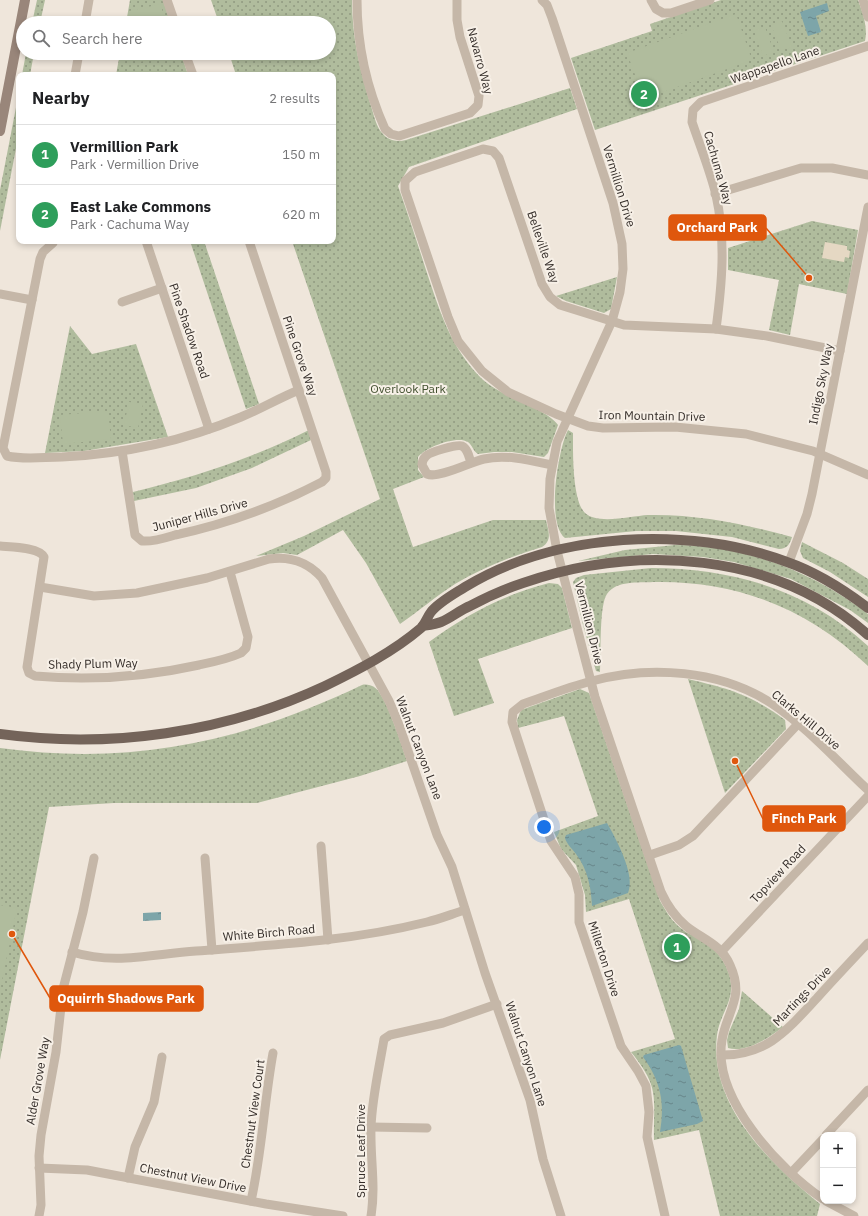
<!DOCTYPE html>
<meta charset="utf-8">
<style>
:root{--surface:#fff;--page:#f2f2f2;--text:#202124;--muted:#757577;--line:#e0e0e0;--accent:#b45309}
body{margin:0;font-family:"IBM Plex Sans",sans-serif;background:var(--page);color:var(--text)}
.controls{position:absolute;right:12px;bottom:12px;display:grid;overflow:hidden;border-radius:8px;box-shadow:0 2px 6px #0003}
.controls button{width:36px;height:36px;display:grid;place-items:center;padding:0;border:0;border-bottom:1px solid var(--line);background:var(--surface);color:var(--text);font:20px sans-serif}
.you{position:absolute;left:544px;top:827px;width:14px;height:14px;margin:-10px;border:3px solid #fff;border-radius:50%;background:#1a73e8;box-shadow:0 0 0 6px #1a73e833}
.badge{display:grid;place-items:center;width:26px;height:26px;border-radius:50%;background:var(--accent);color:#fff;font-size:13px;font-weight:700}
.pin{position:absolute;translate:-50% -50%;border:2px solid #fff;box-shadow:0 1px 4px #0006}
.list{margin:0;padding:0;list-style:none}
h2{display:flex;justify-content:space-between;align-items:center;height:52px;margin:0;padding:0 16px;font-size:17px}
h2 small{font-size:13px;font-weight:400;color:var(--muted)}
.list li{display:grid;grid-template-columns:26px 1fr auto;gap:12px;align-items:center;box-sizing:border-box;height:60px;padding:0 16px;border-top:1px solid var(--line)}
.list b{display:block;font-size:15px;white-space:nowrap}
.list p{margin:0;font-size:13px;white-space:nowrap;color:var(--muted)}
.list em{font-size:13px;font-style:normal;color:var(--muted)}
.icon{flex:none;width:22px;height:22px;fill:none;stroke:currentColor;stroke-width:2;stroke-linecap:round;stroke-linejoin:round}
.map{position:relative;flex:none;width:868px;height:1216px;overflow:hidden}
.search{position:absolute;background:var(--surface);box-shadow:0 2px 6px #0003;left:16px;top:16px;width:320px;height:44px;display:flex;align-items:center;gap:10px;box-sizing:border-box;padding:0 14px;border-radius:22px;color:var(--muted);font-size:15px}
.panel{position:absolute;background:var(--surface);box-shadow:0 2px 6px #0003;left:16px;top:72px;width:320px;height:172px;border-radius:8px}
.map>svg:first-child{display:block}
.green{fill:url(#green-dots)}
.pitch{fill:#b0bc9d}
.plaza{fill:#e5d8c3}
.water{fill:url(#water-ripples)}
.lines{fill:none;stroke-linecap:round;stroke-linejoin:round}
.street{stroke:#c5b7a8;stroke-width:9}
.secondary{stroke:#99867a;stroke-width:10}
.primary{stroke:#74645a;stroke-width:10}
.labels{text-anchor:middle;stroke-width:4;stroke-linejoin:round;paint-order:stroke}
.street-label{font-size:12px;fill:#332c28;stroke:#f7f0e7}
.park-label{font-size:12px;fill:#414f2e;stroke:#f7f0e7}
.leader{fill:none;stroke:#df570d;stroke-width:1.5}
.callout-dot{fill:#df570d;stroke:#f7f0e7;stroke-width:1.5}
.callout{fill:#df570d;stroke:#df570d;stroke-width:1.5}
.callout-label{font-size:13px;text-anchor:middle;font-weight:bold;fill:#fff}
</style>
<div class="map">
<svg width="868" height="1216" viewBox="0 0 868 1216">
<defs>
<pattern id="green-dots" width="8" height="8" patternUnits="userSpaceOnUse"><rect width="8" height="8" fill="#b0bc9d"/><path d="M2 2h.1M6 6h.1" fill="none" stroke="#909980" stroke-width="1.8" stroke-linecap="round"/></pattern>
<pattern id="water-ripples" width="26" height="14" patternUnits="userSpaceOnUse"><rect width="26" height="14" fill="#7da5a9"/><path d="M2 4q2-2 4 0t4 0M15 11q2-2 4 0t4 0" fill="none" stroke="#67878a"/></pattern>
</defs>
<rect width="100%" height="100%" fill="#efe6db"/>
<g class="green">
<polygon points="37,0 45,0 40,23 32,23"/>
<polygon points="130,0 163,0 171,23 126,23"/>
<path d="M211,0H352C352,38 360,70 371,106C374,115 376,127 383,134C389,141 397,142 406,140L570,88L577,109L409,167L398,186C408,214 417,242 426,270C439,309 450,347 481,378C500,397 545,407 558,425L548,453L544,457L512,452H494L478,454C473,451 473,446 468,442C457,435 426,447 418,457V470L424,477L393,489L413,547L493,520H546C548,530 553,540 542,547C512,556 482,568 455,584C436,596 419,611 400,624L366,563L343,530L297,555L283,553L256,556L304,536L380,499L292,241H333V75H236L229,53H329V23H219Z"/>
<path d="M721,0H858C863,13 868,28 865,41L595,130L571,58L652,31L650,24Z"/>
<polygon points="26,53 34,53 30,75 22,75"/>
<polygon points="120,53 181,53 188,75 116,75"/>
<polygon points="19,92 19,133 0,231 0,190"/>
<polygon points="812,221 858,230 847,294 799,284 790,335 769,330 779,280 728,270 728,248"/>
<polygon points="190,241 204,241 259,404 246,409"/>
<polygon points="617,277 611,309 604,313 566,301 556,296"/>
<polygon points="70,326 92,354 136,344 168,437 84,451 45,453"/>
<path d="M309,430L311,440L252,468L196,488L134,501L133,492C195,477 251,459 309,430Z"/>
<path d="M568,430L573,433C573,451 572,500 585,513C598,525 631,516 648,515C697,514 745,524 792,537C790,544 787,549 779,549L732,537L676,531H636L565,538C546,524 558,449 568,430Z"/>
<polygon points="802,542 843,563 868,579 868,597 830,572 803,558 800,551"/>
<path d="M675,545C745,545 813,572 868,614V623L850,610L791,579L734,562L703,557L653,554L578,561L625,550Z"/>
<path d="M651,568C732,568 808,590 868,646V666C808,609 737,580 653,582C638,583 617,580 607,594C599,605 601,656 600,672L596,671L583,625L573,582L576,578L584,575Z"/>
<path d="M549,583L558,584L562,588L572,628L478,659L494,703L454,716L429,642C468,614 503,595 549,583Z"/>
<path d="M688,679C730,689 749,694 785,720L786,729L725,793Z"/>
<path d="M362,685C366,684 371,685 374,687C386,694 402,747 407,761L360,776L257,803H114L49,807L0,1060V748C132,766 243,742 362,685Z"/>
<path d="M580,689L589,693L660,901C666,911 672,922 682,929C687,934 695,936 701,939C714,947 724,959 729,974C737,1000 720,1012 717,1035C708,1105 770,1163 820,1204L817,1216H720L699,1130L654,1140C653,1097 661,1089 631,1052L675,1039L629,899L586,912L585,895L576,865L561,849L554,832L598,816L564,716L518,728L517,720L521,710Z"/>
<path d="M742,991L783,1027C769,1038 746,1053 728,1048L727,1040L729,1032L739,1009Z"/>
</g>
<g class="pitch">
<polygon points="161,4 165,23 132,23 129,11"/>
<polygon points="736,14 752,60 644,99 627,53"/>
<polygon points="782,21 792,47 781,50 771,25"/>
<polygon points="765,27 774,52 763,56 754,30"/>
<polygon points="138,53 171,53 172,56 139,62"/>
<polygon points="129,402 143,404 138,428 124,425"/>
<polygon points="108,411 111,439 63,444 60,415"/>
<polygon points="0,905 17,908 0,990"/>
</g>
<polygon class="plaza" points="825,242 847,246 847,250 850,251 849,258 845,257 844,262 822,258"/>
<g class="water">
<polygon points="827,3 829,11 816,16 821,32 808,36 800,12"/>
<path d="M607,823C616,839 636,875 628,893L592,906C591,887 588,870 576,854C572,848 567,845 565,838L566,835Z"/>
<polygon points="161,912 161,920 143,921 143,913"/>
<path d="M679,1045L681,1046L703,1121L697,1124L660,1132C665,1104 661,1081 643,1057L644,1055Z"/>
</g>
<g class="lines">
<g class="street">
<polyline points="167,0 175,23"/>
<path d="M357,0C357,44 367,89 385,129L391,134L399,136L470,113L478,105L479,96L460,37L457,20V0"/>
<path d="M542,0L547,5L552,18L613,203L622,244L623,269L620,292L612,321L557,442L550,479L549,508L557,551L595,697L661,892C667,905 674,916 686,926C702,939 721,944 730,965C745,998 727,1010 722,1040C712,1098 779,1169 823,1199"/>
<polyline points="651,0 656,9 663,13 671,13 710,0"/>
<polyline points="863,0 868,17"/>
<polyline points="85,23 89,0"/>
<polyline points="185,53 193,75"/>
<polyline points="75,75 79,53"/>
<polyline points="715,194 801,168 832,168 868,175"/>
<polyline points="146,241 209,429"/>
<path d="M53,243L43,252L40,259L3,448L7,456C24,460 44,457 62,457C123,454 184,441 241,417C261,409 279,398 299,390"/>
<polyline points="0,294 32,300"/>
<polyline points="122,302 162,288"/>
<path d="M716,329C722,284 726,240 716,195C710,170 700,146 692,122L693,110L701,102L868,46"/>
<polyline points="840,351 767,336 716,329 624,325 560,305 550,297 542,284 499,158 493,151 483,149 415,172 405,181 405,190 448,317 458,341 482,371 508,392 556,414 588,426 603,428 675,427 746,434 813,451 868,475"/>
<path d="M122,451L135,535L142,541C153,542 165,538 175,535C226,524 276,506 322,482L326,478V472L249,241"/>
<path d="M471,463C469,457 468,449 462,446C457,444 430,452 426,456C423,459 422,462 422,465L427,474C439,479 470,462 484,459C506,454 529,460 551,465"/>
<path d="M0,546C11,547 39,547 44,557L27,667L29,673L35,676C90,681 145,677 199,665C213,662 228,659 241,653L246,648L248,637L230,572"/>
<polyline points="789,562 807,514 812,494 868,207"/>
<path d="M40,587L94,596L137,593L207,578L269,559C289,556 308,562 322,578L389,701L398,722L437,835L452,867L485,973L530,1100L543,1159L561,1216"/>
<polyline points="321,846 328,940"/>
<polyline points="650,855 679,845 693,836 797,725"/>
<polyline points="205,858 212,950"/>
<polyline points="722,951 868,796"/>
<path d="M72,952C115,965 152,954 196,951C273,945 351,941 427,922C440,919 452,914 465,910"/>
<path d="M721,1055C767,1056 788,1029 817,998C834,979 851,961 868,943"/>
<polyline points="371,1127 427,1128"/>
<polyline points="826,1135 868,1090"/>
<polyline points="39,1168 87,1170 266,1204 343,1216"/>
<polyline points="791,1173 823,1139"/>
<polyline points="128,1178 135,1147 154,1102 162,1057"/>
<path d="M251,1201C262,1152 264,1103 273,1053"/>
<polyline points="826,1201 854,1216"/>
<polyline points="39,1216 41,1205 39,1156 41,1135 56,1052 63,989 83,912 94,858"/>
<path d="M371,1216C376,1186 370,1158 371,1127C372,1098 379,1069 384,1039L390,1035L443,1023L497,1004"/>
<path d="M665,1216L647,1137L649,1112L646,1086L638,1071L621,1046L579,922V894L575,877L551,841L512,722L513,712L523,704C546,696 568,687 592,681C650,665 720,670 771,703C805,725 838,762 868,790"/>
</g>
<polyline class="secondary" points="0,131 25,0"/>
<g class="primary">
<path d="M423,626C429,625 436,624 441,622C451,618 460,610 470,606C487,597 505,589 523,583C637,544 775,551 868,635"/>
<path d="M0,734C110,749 224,733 325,686C358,670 393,652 421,628C426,623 427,617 431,612C439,602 454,594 465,587C555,532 689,525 787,562C816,572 843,589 868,608"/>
</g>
</g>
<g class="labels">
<g class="street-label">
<text transform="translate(480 61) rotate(75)" y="4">Navarro Way</text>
<text transform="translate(775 65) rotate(-19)" y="4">Wappapello Lane</text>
<text transform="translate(718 168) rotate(74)" y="4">Cachuma Way</text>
<text transform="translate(619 186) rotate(73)" y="4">Vermillion Drive</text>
<text transform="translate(543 247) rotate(71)" y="4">Belleville Way</text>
<text transform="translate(189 331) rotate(71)" y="4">Pine Shadow Road</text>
<text transform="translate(300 356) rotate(71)" y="4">Pine Grove Way</text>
<text transform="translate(821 384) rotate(-79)" y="4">Indigo Sky Way</text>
<text transform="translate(652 416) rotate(1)" y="4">Iron Mountain Drive</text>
<text transform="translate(200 515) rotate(-15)" y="4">Juniper Hills Drive</text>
<text transform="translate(589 623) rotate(76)" y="4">Vermillion Drive</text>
<text transform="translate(93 664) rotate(-1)" y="4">Shady Plum Way</text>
<text transform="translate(806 720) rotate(40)" y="4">Clarks Hill Drive</text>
<text transform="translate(419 748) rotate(69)" y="4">Walnut Canyon Lane</text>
<text transform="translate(778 874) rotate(-47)" y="4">Topview Road</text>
<text transform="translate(269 933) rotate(-5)" y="4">White Birch Road</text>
<text transform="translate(604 959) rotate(72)" y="4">Millerton Drive</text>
<text transform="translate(802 996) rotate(-46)" y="4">Martings Drive</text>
<text transform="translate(526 1054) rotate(72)" y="4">Walnut Canyon Lane</text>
<text transform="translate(38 1081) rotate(-80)" y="4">Alder Grove Way</text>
<text transform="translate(253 1114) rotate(-82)" y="4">Chestnut View Court</text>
<text transform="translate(361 1151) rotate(-90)" y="4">Spruce Leaf Drive</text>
<text transform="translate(193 1178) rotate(11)" y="4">Chestnut View Drive</text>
</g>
<g class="park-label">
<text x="408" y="393">Overlook Park</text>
</g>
</g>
<path class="leader" d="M809 278L766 228M735 761L763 819M12 934L50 998"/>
<g class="callout-dot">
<circle cx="809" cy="278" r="4"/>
<circle cx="735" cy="761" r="4"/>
<circle cx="12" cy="934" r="4"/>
</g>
<g class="callout">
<rect x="669" y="215" width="97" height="25" rx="4"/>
<rect x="763" y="806" width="82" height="25" rx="4"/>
<rect x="50" y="986" width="153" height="25" rx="4"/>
</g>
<g class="callout-label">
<text x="717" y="232">Orchard Park</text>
<text x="804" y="823">Finch Park</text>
<text x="126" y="1003">Oquirrh Shadows Park</text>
</g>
</svg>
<div class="controls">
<button>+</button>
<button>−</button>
</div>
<div class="you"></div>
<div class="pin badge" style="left:677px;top:947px;background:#2e9e5b">1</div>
<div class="pin badge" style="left:644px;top:94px;background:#2e9e5b">2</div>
<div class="search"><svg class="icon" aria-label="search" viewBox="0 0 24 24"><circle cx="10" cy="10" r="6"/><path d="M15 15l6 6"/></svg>Search here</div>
<section class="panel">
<h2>Nearby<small>2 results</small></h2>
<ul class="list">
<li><span class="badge" style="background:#2e9e5b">1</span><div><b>Vermillion Park</b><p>Park · Vermillion Drive</p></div><em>150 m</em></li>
<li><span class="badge" style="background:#2e9e5b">2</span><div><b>East Lake Commons</b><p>Park · Cachuma Way</p></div><em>620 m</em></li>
</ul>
</section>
</div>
